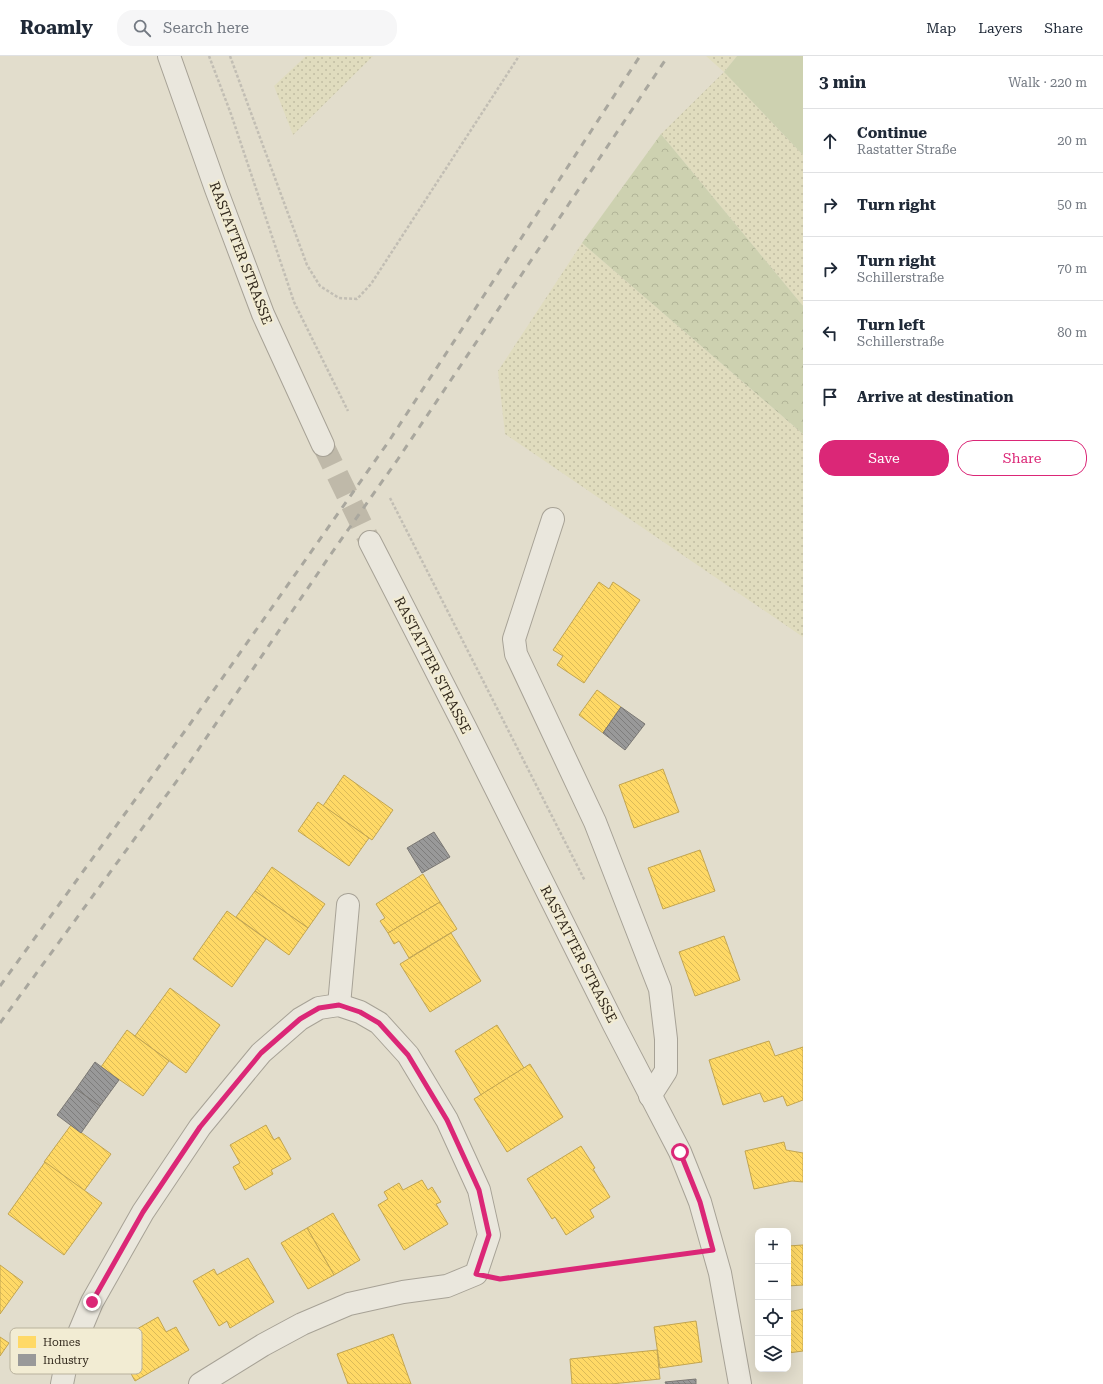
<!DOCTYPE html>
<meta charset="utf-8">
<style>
:root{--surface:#fff;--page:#f6f6f7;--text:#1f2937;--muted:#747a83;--line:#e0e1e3;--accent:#db2777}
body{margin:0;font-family:"Roboto Serif",serif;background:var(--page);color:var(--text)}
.controls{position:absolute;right:12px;bottom:12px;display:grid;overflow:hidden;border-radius:8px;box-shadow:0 4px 16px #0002}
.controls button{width:36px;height:36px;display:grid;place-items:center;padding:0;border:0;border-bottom:1px solid var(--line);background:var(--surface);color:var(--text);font:20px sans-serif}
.stop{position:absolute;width:12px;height:12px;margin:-9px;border:3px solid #db2777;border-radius:50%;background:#fff}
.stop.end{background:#db2777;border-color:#fff;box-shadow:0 1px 4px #0008}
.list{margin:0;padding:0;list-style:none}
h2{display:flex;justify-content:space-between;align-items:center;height:52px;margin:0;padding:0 16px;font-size:17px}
h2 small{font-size:13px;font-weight:400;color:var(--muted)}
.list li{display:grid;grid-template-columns:26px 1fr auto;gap:12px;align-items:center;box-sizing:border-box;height:64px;padding:0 16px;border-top:1px solid var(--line)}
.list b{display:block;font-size:15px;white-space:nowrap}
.list p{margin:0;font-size:13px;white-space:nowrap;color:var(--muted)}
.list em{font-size:13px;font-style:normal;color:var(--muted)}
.actions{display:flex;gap:8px;padding:12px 16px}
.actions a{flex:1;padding:9px 0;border:1px solid var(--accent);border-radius:16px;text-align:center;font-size:14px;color:var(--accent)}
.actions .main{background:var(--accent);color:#fff}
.icon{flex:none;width:22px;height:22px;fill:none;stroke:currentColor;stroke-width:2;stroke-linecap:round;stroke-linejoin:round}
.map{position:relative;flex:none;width:803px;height:1328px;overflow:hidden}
header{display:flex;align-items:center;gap:24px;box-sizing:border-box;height:56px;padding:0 20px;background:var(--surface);border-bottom:1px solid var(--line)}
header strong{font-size:19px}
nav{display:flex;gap:22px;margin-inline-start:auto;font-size:14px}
.search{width:280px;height:36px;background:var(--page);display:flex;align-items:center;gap:10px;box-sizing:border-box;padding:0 14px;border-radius:16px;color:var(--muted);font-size:15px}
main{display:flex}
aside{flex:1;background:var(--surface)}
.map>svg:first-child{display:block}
.farmland{fill:url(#farmland-dots)}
.grass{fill:#cdd1b0}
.forest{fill:url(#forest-crowns)}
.homes{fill:url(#homes-back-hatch);stroke:#c2a551}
.industry{fill:url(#industry-back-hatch);stroke:#7b7874}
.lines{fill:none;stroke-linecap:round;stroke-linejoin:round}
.minor-tunnel{stroke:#bfb9a9;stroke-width:22;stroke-dasharray:22 11;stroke-linecap:butt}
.minor-casing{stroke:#a7a296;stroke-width:24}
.path{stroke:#c2beb4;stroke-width:2.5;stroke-dasharray:3 2;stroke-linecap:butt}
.minor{stroke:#eae7dd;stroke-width:22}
.rail{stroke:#a9a79e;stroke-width:3;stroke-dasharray:7 7;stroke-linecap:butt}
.route{stroke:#db2777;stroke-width:5}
.labels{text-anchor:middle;stroke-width:4;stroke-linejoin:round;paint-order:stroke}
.street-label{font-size:14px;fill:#342b1f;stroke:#f2ecd3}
.key{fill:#f2ecd3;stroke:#b9b29d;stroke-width:1}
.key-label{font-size:11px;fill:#342b1f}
</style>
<header>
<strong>Roamly</strong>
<div class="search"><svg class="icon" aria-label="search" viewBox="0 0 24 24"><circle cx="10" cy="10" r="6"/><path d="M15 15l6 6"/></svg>Search here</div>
<nav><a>Map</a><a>Layers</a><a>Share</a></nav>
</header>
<main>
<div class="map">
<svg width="803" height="1328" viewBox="0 0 803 1328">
<defs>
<pattern id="farmland-dots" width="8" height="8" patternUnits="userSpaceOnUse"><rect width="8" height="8" fill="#e0dcbe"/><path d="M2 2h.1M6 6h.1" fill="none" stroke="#c1bda3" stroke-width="1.8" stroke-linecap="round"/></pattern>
<pattern id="forest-crowns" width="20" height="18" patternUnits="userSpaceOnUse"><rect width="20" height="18" fill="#cdd1b0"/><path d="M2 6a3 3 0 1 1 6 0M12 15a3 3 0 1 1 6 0" fill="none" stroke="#b1b497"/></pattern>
<pattern id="homes-back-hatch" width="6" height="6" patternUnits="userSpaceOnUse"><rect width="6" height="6" fill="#ffd966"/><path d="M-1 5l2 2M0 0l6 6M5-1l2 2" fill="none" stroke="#dbba58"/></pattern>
<pattern id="industry-back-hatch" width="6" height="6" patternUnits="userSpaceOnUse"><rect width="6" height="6" fill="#999"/><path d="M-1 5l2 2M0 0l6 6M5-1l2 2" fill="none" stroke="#7e7d7c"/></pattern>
</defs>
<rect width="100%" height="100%" fill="#e2ddcc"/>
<g class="farmland">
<polygon points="306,0 373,0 293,79 274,30"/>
<polygon points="706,0 737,0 724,16 803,99 803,250 661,78 724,16"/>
<polygon points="582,187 803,378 803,581 505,378 498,315"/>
</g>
<polygon class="grass" points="737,0 803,0 803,99 724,16"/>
<polygon class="forest" points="661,78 803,250 803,378 582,187"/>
<g class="homes">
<polygon points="599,526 609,533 613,526 640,544 584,627 557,609 563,600 553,594"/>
<polygon points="597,634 621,651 603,677 579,659"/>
<polygon points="663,713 679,756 634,772 619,729"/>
<polygon points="344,719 393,754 372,784 323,750"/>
<polygon points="318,746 369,782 349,810 298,775"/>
<polygon points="700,794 715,835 663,853 648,812"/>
<polygon points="272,811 325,848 308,872 255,835"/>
<polygon points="423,818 440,846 388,877 380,865 385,862 376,848"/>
<polygon points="255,835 308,872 289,899 236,861"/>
<polygon points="440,846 457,873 409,902 399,885 394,888 388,877"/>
<polygon points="227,855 266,883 232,931 193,903"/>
<polygon points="451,877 481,925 430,956 400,908"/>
<polygon points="724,880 740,924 695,940 679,896"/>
<polygon points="170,932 220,969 186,1017 135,980"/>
<polygon points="497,969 524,1012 481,1039 455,995"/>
<polygon points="127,974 169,1005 143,1040 101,1011"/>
<polygon points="769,985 775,1000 803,991 803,1044 787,1050 783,1040 764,1046 760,1037 723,1049 709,1004"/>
<polygon points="530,1008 563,1061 507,1096 474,1043"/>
<polygon points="71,1069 111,1098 84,1135 44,1106"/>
<polygon points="266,1069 274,1084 279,1081 291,1103 271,1114 273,1118 245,1134 233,1111 240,1107 230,1089"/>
<polygon points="784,1086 786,1094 803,1097 803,1126 792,1125 754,1133 745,1095"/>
<polygon points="581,1090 595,1112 593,1113 610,1141 590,1154 594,1161 566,1179 555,1161 552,1163 527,1123"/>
<polygon points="45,1106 102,1147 64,1199 8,1158"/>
<polygon points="422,1124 428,1134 432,1131 441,1146 436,1148 448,1168 404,1194 378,1149 388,1143 384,1136 399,1127 403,1134"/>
<polygon points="333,1157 360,1204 334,1219 307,1172"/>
<polygon points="307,1172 334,1219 308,1233 281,1187"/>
<polygon points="803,1189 803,1229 788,1230 788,1190"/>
<polygon points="248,1202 274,1246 230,1272 227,1265 219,1270 193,1225 214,1213 217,1219"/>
<polygon points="0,1209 23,1226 0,1258"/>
<polygon points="803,1253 803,1295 788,1297 788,1256"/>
<polygon points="158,1261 166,1276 176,1271 189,1294 135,1325 114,1286"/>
<polygon points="696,1265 702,1306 660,1312 654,1271"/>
<polygon points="393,1278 411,1328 348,1328 337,1298"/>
<polygon points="0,1281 9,1287 0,1300"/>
<polygon points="657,1294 660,1323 611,1328 572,1328 570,1303"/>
</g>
<g class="industry">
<polygon points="621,651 645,668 625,694 603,677"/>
<polygon points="434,776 450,801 422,817 407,792"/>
<polygon points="95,1006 119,1024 100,1050 76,1033"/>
<polygon points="76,1033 100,1050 81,1077 57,1059"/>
<polygon points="696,1323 696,1328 666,1328 665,1326"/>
</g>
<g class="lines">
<polyline class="minor-tunnel" points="323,389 370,486"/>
<g class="minor-casing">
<g id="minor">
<polyline points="169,0 216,133 263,258 323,389"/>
<polyline points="553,463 514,583 516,598 595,766 660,933 666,983 666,1015 650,1040"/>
<polyline points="370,486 466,673 614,969 680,1096 700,1146 720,1217 740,1328"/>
<polyline points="339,949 348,849"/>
<polyline points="62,1328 66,1308 92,1246 143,1156 200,1071 261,997 300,963 319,952 339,949 360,956 379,967 408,999 447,1064 479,1134 489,1179 476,1218 447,1230 403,1236 349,1248 302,1268 263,1289 200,1328"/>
</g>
</g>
<g class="path">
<polyline points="209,0 231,58 294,246 348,355"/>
<polyline points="230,0 307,209 320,230 339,242 357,243 371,228 519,0"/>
<polyline points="390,442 585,825"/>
<polyline points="506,1223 685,1198"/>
</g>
<use href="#minor" class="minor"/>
<g class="rail">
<polyline points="0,930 190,668 389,385 640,0"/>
<polyline points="0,967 179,722 331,498 398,403 668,0"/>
</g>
</g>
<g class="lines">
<polyline class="route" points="92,1246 143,1156 200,1071 261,997 300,963 319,952 339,949 360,956 379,967 408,999 447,1064 479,1134 489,1179 476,1218 500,1223 713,1194 700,1146 680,1096"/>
</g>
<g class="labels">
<g class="street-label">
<text transform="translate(241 197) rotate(69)" y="5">RASTATTER STRASSE</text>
<text transform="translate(433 609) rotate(63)" y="5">RASTATTER STRASSE</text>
<text transform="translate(579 898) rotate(63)" y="5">RASTATTER STRASSE</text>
</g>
</g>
<rect x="10" y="1272" width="132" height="46" rx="6" class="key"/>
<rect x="18" y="1280" width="18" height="12" fill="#ffd966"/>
<rect x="18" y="1298" width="18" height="12" fill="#999"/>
<g class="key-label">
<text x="43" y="1290">Homes</text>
<text x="43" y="1308">Industry</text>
</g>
</svg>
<div class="controls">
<button>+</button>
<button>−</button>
<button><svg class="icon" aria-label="locate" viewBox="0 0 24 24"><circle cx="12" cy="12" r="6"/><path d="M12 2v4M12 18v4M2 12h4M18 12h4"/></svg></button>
<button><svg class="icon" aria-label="layers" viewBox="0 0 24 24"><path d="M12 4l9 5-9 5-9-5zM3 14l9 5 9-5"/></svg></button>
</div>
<div class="stop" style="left:680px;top:1096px"></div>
<div class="stop end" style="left:92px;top:1246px"></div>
</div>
<aside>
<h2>3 min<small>Walk · 220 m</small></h2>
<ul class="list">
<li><svg class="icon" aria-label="ahead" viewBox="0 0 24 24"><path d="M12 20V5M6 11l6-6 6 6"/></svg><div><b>Continue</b><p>Rastatter Straße</p></div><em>20 m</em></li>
<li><svg class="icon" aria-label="right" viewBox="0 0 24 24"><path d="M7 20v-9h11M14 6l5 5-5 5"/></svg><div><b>Turn right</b></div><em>50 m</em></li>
<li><svg class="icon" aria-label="right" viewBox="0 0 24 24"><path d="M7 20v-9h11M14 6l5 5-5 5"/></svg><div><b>Turn right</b><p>Schillerstraße</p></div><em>70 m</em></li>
<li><svg class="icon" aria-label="left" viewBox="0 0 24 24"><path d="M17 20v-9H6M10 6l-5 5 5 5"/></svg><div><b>Turn left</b><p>Schillerstraße</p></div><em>80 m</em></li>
<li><svg class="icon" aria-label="arrive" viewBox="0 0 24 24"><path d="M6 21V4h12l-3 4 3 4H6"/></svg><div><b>Arrive at destination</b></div></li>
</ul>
<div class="actions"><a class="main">Save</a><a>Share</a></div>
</aside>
</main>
